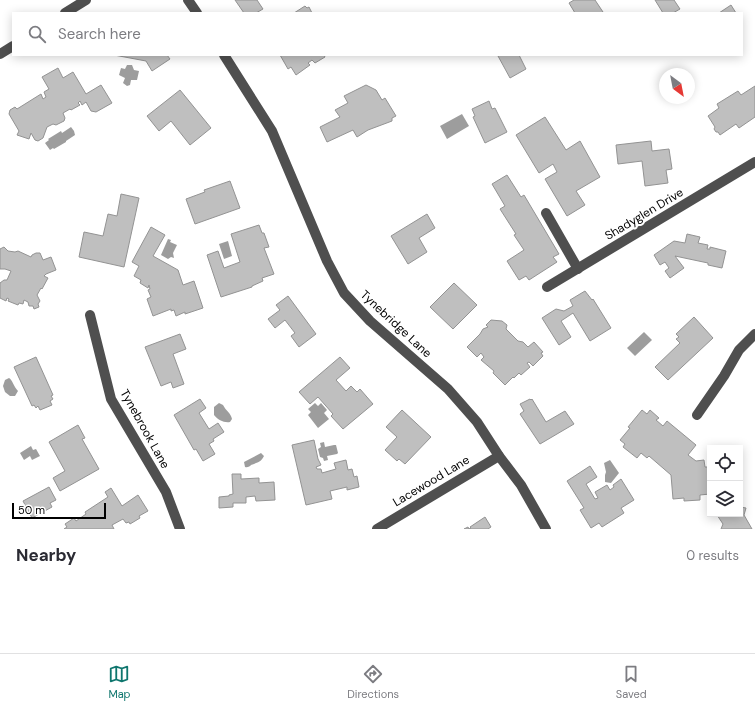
<!DOCTYPE html>
<style>
:root{--surface:#fff;--page:#f2f2f3;--text:#2b2b33;--muted:#7c7c81;--line:#e1e1e2;--accent:#0f766e}
body{margin:0;font-family:"DM Sans",sans-serif;background:var(--page);color:var(--text)}
.controls{position:absolute;right:12px;bottom:12px;display:grid;overflow:hidden;border-radius:0px;box-shadow:0 2px 10px #0003}
.controls button{width:36px;height:36px;display:grid;place-items:center;padding:0;border:0;border-bottom:1px solid var(--line);background:var(--surface);color:var(--text);font:20px sans-serif}
.compass{position:absolute;left:659px;top:68px;width:36px;height:36px;border-radius:50%;background:var(--surface);box-shadow:0 2px 10px #0003;rotate:148deg}
.scale{position:absolute;left:12px;bottom:10px;width:94px;box-sizing:border-box;padding-left:4px;border:2px solid #000;border-top:0;font-size:11px;line-height:14px;white-space:nowrap;color:#000;-webkit-text-stroke:3px #fff;paint-order:stroke}
.list{margin:0;padding:0;list-style:none}
h2{display:flex;justify-content:space-between;align-items:center;height:52px;margin:0;padding:0 16px;font-size:17px}
h2 small{font-size:13px;font-weight:400;color:var(--muted)}
.icon{flex:none;width:22px;height:22px;fill:none;stroke:currentColor;stroke-width:2;stroke-linecap:round;stroke-linejoin:round}
.map{position:relative;flex:none;width:755px;height:529px;overflow:hidden}
.search{position:absolute;background:var(--surface);box-shadow:0 2px 10px #0003;left:12px;right:12px;top:12px;height:44px;display:flex;align-items:center;gap:10px;box-sizing:border-box;padding:0 14px;border-radius:0px;color:var(--muted);font-size:15px}
.sheet{height:124px;background:var(--surface)}
nav{display:flex;justify-content:space-around;align-items:center;box-sizing:border-box;height:56px;border-top:1px solid var(--line);background:var(--surface);font-size:11px;color:var(--muted)}
nav a{display:grid;justify-items:center;gap:2px}
nav .on{color:var(--accent)}
.map>svg:first-child{display:block}
.water{fill:#9d9d9d}
.building{fill:#bfbfbf;stroke:#939393}
.lines{fill:none;stroke-linecap:round;stroke-linejoin:round}
.minor{stroke:#4f4f4f;stroke-width:10}
.labels{text-anchor:middle;stroke-width:4;stroke-linejoin:round;paint-order:stroke}
.street-label{font-size:12px;fill:#000;stroke:#fff}
</style>
<div class="map">
<svg width="755" height="529" viewBox="0 0 755 529">
<rect width="100%" height="100%" fill="#fff"/>
<g class="water">
<polygon points="127,65 132,65 134,70 139,71 137,80 131,80 130,85 127,86 123,83 125,78 119,75 121,68 125,69"/>
<polygon points="462,114 469,126 447,139 440,126"/>
<polygon points="71,127 74,131 75,135 66,141 66,142 54,149 53,148 50,150 45,143 49,140 48,139 61,131 62,133"/>
<polygon points="168,239 171,240 170,242 177,245 173,253 174,258 171,257 168,259 161,255"/>
<polygon points="228,241 232,256 224,259 219,244"/>
<polygon points="644,332 652,340 635,356 627,348"/>
<path d="M9,378C12,379 14,387 18,391L15,396H10L5,392L3,386L5,380Z"/>
<path d="M219,403L223,405C226,411 231,413 232,419L230,422C224,423 218,420 214,415V407Z"/>
<polygon points="315,403 318,406 321,403 327,410 324,413 329,419 318,428 308,415 311,412 308,409"/>
<polygon points="324,442 325,447 334,445 336,445 338,453 337,454 327,456 328,460 324,461 323,458 320,457 318,449 321,447 320,443"/>
<polygon points="31,446 33,450 36,449 40,456 32,460 30,456 24,460 20,453"/>
<path d="M261,453L264,456C261,462 258,462 254,464C249,465 250,468 245,467L244,462Z"/>
<polygon points="610,460 619,473 611,483 605,482 605,475 606,472 604,463"/>
</g>
<g class="building">
<polygon points="235,0 257,0 263,9 256,13 244,13"/>
<polygon points="574,0 595,0 603,12 601,13 575,13 569,3"/>
<polygon points="655,0 674,0 680,9 673,13 663,13"/>
<polygon points="731,5 736,13 719,13"/>
<polygon points="305,6 307,8 309,7 312,13 294,13"/>
<polygon points="114,55 167,55 170,59 152,71 146,61"/>
<polygon points="280,55 324,55 325,57 315,63 312,60 308,63 310,65 296,75 291,67 288,69"/>
<polygon points="497,55 519,55 526,69 510,78 498,56"/>
<polygon points="58,68 63,78 73,72 86,94 101,85 112,103 96,112 91,111 86,102 82,105 80,101 78,103 80,105 71,110 70,109 63,113 65,118 64,121 56,125 53,124 47,127 43,138 38,141 35,140 31,133 29,139 17,135 19,131 9,114 10,110 15,107 17,109 41,94 43,99 46,97 44,92 49,89 42,77"/>
<polygon points="366,85 376,90 382,100 385,98 396,116 392,118 392,121 368,130 357,137 353,130 327,142 320,127 340,117 335,110 348,103 344,96"/>
<polygon points="755,86 755,117 739,128 736,124 720,135 718,132 716,132 714,129 715,127 708,116 719,108 717,104 738,91 741,95"/>
<polygon points="180,90 211,128 190,145 171,121 159,131 147,116"/>
<polygon points="489,101 492,109 495,108 507,132 485,143 473,117 475,116 472,109"/>
<polygon points="545,117 566,150 580,141 600,177 576,191 585,205 567,216 545,179 557,172 553,164 539,173 516,135"/>
<polygon points="651,141 652,151 669,149 672,169 666,170 668,183 645,186 642,161 618,164 616,145"/>
<polygon points="507,175 521,197 524,195 559,254 553,257 557,262 529,280 526,276 519,280 507,261 524,250 514,235 516,234 500,209 505,206 492,184"/>
<polygon points="230,181 240,208 195,224 186,199 205,192 204,190"/>
<polygon points="121,194 139,198 124,267 79,257 84,232 103,236 108,214 117,216"/>
<polygon points="427,214 435,228 419,238 427,252 408,264 391,236"/>
<polygon points="259,225 262,233 264,233 269,247 264,248 274,274 262,278 263,281 252,286 252,287 221,297 207,255 218,251 224,268 240,262 231,234"/>
<polygon points="151,227 165,235 153,256 178,270 183,285 194,281 203,308 185,314 185,312 176,316 174,310 171,311 171,309 153,316 147,299 151,297 148,290 150,289 149,285 148,288 140,283 141,280 134,276 139,266 132,262"/>
<polygon points="687,234 700,237 698,243 708,245 707,249 710,249 710,247 726,251 722,268 708,265 708,263 675,256 684,268 670,278 665,271 669,268 665,262 660,265 654,255 674,241 685,243"/>
<polygon points="4,247 8,251 15,252 18,251 31,257 32,255 36,253 40,253 43,260 51,257 56,270 46,274 44,276 48,278 42,289 41,288 37,295 40,301 38,304 39,307 34,309 33,306 29,306 28,302 24,300 23,304 19,303 18,305 8,301 9,299 7,298 6,301 0,298 0,283 4,280 7,280 11,271 5,269 0,269 0,249"/>
<polygon points="454,283 477,305 453,329 430,307"/>
<polygon points="585,291 592,300 593,299 611,328 590,341 573,313 561,321 571,337 559,345 542,318 556,309 564,311 573,306 570,300"/>
<polygon points="288,296 316,334 299,347 291,336 295,333 285,320 275,328 268,319 280,310 276,305"/>
<polygon points="694,317 713,338 668,380 655,367 680,343 676,339 679,337 676,334"/>
<polygon points="491,320 502,321 507,325 506,329 518,341 523,342 528,347 534,342 543,352 541,353 543,356 533,366 529,362 527,363 530,367 521,375 519,373 514,378 513,377 505,385 493,373 494,371 481,360 484,357 481,353 477,357 467,347 480,334 483,329 488,327 486,325"/>
<polygon points="180,334 186,349 173,354 184,384 173,388 171,382 161,386 145,347"/>
<polygon points="36,357 53,395 51,396 53,399 50,401 52,405 40,410 38,406 36,408 34,405 32,406 14,367"/>
<polygon points="340,357 350,368 336,380 346,391 351,386 357,392 360,389 373,404 343,429 331,416 333,414 318,397 310,404 299,392"/>
<polygon points="200,399 206,408 199,413 209,429 218,423 224,432 213,439 214,441 209,444 215,454 203,461 196,449 194,450 174,415"/>
<polygon points="530,399 531,400 532,399 546,422 565,411 574,424 540,444 520,414 524,411 520,404"/>
<polygon points="402,410 431,437 405,464 399,459 397,461 385,450 397,437 386,427"/>
<polygon points="642,410 647,414 650,410 659,418 656,420 663,426 667,421 696,445 688,455 696,461 704,460 705,467 708,467 710,494 700,495 700,500 684,501 684,498 673,499 671,475 649,456 647,458 641,453 637,458 623,447 625,444 620,440 630,428 628,427"/>
<polygon points="78,425 85,438 82,439 99,469 60,491 53,478 65,471 49,442"/>
<polygon points="314,440 318,459 321,465 316,467 317,469 321,469 322,473 336,469 334,463 346,460 348,470 352,469 354,477 357,476 359,487 347,490 347,487 330,491 332,499 306,505 292,445"/>
<polygon points="590,466 597,477 586,484 595,499 598,498 595,492 607,485 610,490 614,487 613,485 621,479 634,500 621,508 624,513 602,527 599,523 591,528 580,510 584,508 567,481"/>
<polygon points="232,474 241,474 241,479 259,478 259,483 274,482 275,500 256,501 255,496 246,497 246,503 233,503 233,507 219,508 219,497 229,496 229,495 233,494"/>
<polygon points="49,487 56,500 50,503 52,507 32,518 23,501"/>
<polygon points="111,488 122,506 138,495 148,511 139,516 140,518 130,524 129,522 126,523 123,519 112,525 114,529 64,529 67,527 65,524 74,518 76,521 86,514 85,512 108,497 105,492"/>
<polygon points="740,507 746,508 744,515 752,529 721,529 723,524 717,515 719,514 740,514"/>
<polygon points="485,517 491,527 488,529 464,529 468,527 469,529 471,528 470,527"/>
</g>
<g class="lines">
<g class="minor">
<polyline points="188,0 197,13"/>
<polyline points="65,13 86,0"/>
<polyline points="0,54 13,46"/>
<polyline points="224,55 272,131 327,261 344,293 370,321 448,389 477,422 499,456 521,485 546,529"/>
<polyline points="546,213 578,269"/>
<polyline points="547,287 755,162"/>
<polyline points="90,315 111,399 166,492 180,529"/>
<polyline points="697,415 724,376 739,350 755,334"/>
<polyline points="377,529 499,456"/>
</g>
</g>
<g class="labels">
<g class="street-label">
<text transform="translate(644 214) rotate(-31)" y="4">Shadyglen Drive</text>
<text transform="translate(396 324) rotate(43)" y="4">Tynebridge Lane</text>
<text transform="translate(145 429) rotate(61)" y="4">Tynebrook Lane</text>
<text transform="translate(431 481) rotate(-31)" y="4">Lacewood Lane</text>
</g>
</g>
</svg>
<div class="controls">
<button><svg class="icon" aria-label="locate" viewBox="0 0 24 24"><circle cx="12" cy="12" r="6"/><path d="M12 2v4M12 18v4M2 12h4M18 12h4"/></svg></button>
<button><svg class="icon" aria-label="layers" viewBox="0 0 24 24"><path d="M12 4l9 5-9 5-9-5zM3 14l9 5 9-5"/></svg></button>
</div>
<svg class="compass" viewBox="-18 -18 36 36"><path d="M0-13l5 13h-10z" fill="#e53935"/><path d="M0 13l5-13h-10z" fill="#7c7c81"/></svg>
<div class="scale">50 m</div>
<div class="search"><svg class="icon" aria-label="search" viewBox="0 0 24 24"><circle cx="10" cy="10" r="6"/><path d="M15 15l6 6"/></svg>Search here</div>
</div>
<section class="sheet">
<h2>Nearby<small>0 results</small></h2>
<ul class="list">
</ul>
</section>
<nav>
<a class="on"><svg class="icon" aria-label="map" viewBox="0 0 24 24"><path d="M3 6l6-2 6 2 6-2v14l-6 2-6-2-6 2zM9 4v14M15 6v14"/></svg>Map</a>
<a><svg class="icon" aria-label="directions" viewBox="0 0 24 24"><path d="M12 3l9 9-9 9-9-9zM9 14v-3h6M13 9l2 2-2 2"/></svg>Directions</a>
<a><svg class="icon" aria-label="saved" viewBox="0 0 24 24"><path d="M7 4h10v16l-5-4-5 4z"/></svg>Saved</a>
</nav>
